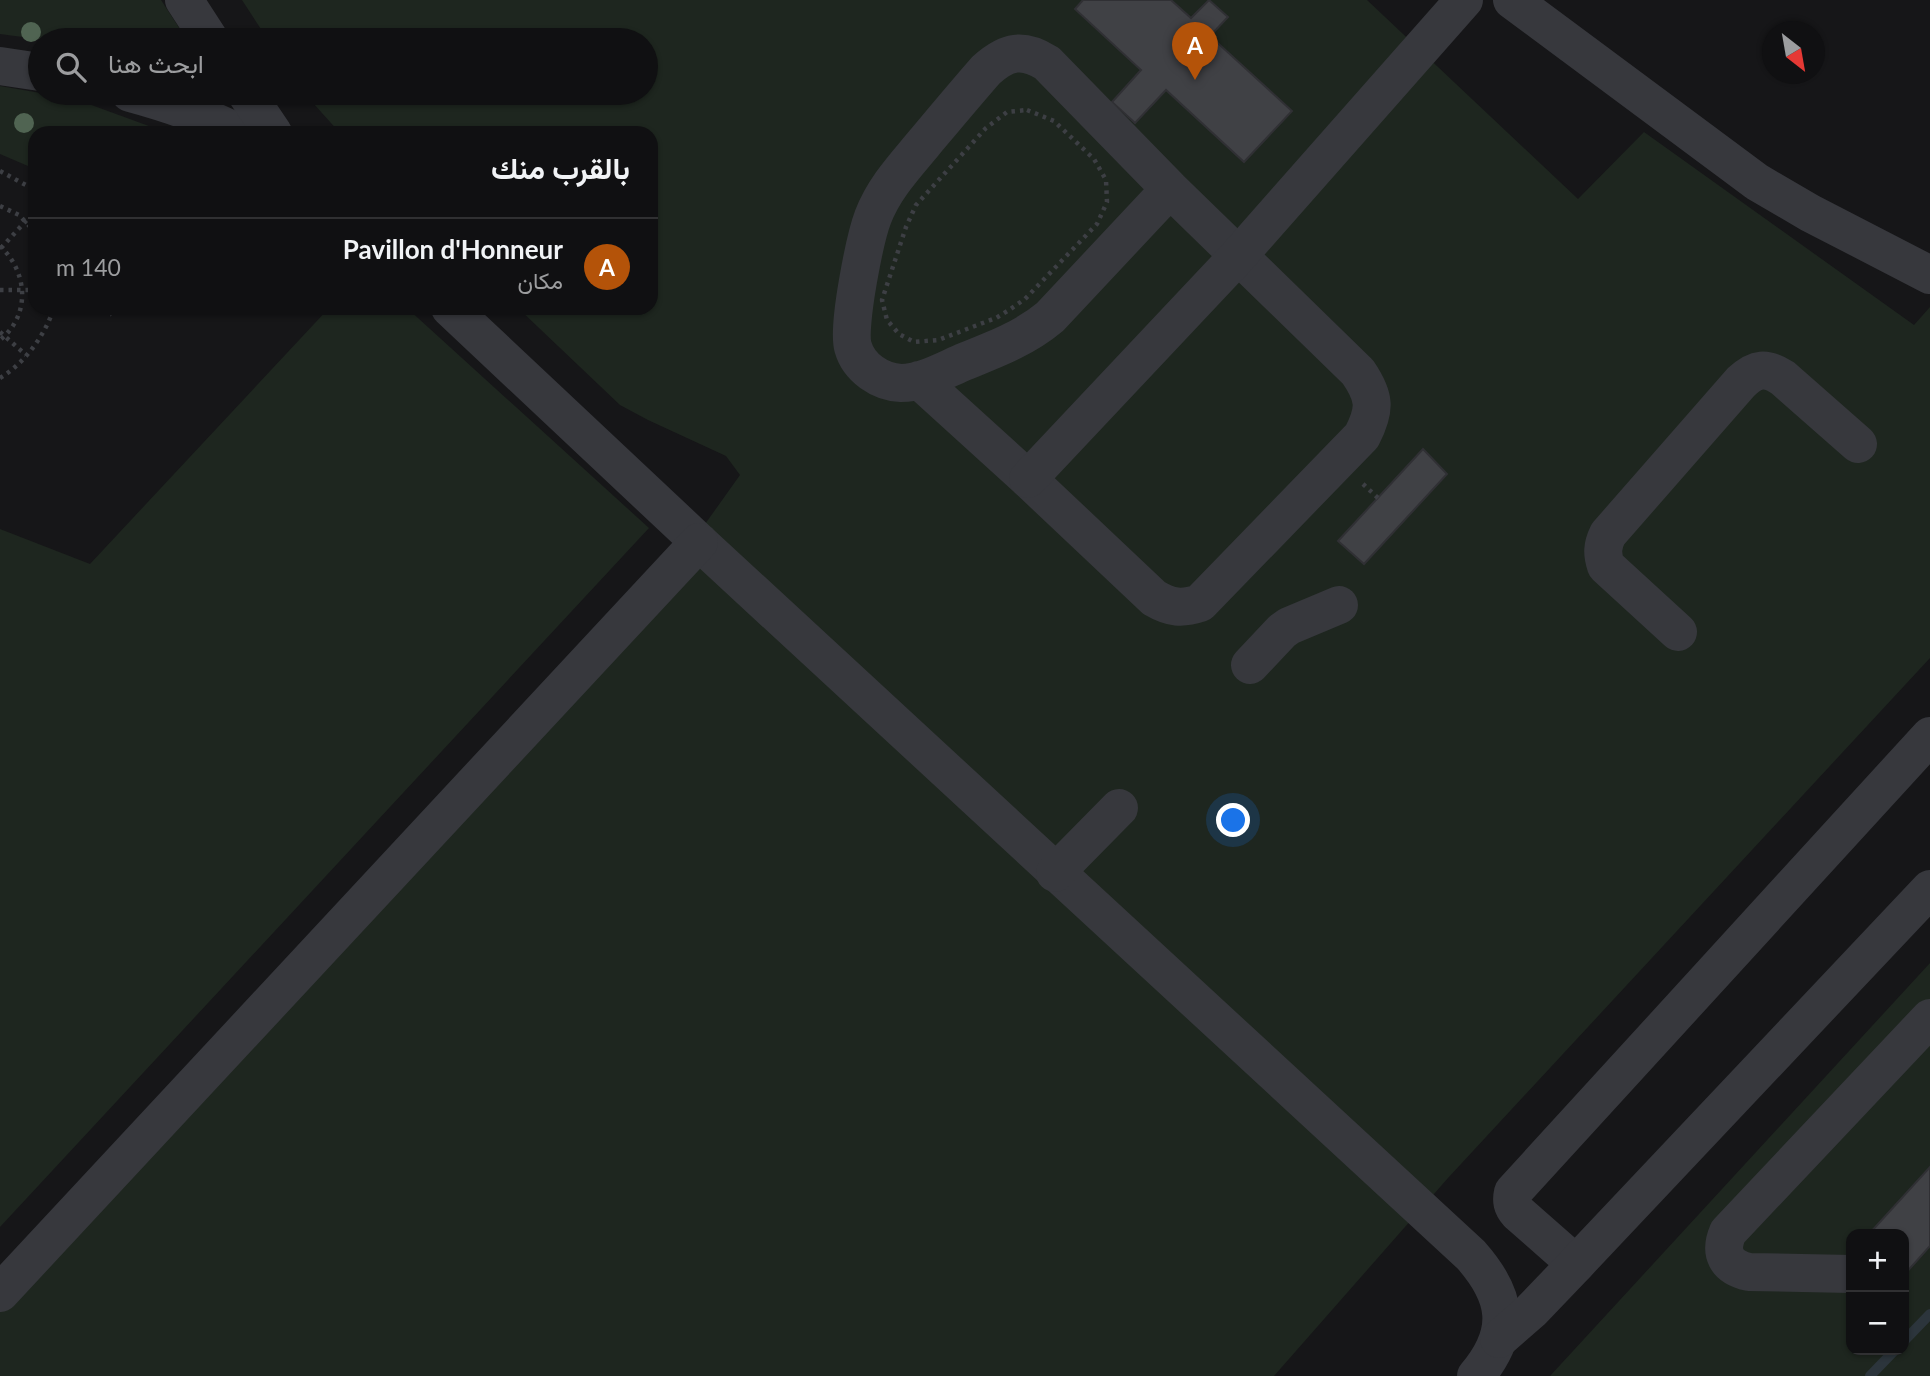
<!DOCTYPE html>
<html lang="ar">
<meta charset="utf-8">
<style>
:root{--surface:#101012;--page:#19191b;--text:#f1f3f6;--muted:#9c9d9f;--line:#303032;--accent:#b45309}
body{margin:0;font-family:Lato,Vazirmatn,sans-serif;background:var(--page);color:var(--text);direction:rtl}
.controls{position:absolute;right:21px;bottom:21px;display:grid;overflow:hidden;border-radius:14px;box-shadow:0 2px 5px #0004}
.controls button{width:63px;height:63px;display:grid;place-items:center;padding:0;border:0;border-bottom:2px solid var(--line);background:var(--surface);color:var(--text);font:35px sans-serif}
.compass{position:absolute;left:1762px;top:21px;width:63px;height:63px;border-radius:50%;background:var(--surface);box-shadow:0 2px 5px #0004;rotate:149deg}
.you{position:absolute;left:1234px;top:821px;width:24px;height:24px;margin:-18px;border:5px solid #fff;border-radius:50%;background:#1a73e8;box-shadow:0 0 0 10px #1a73e833}
.badge{display:grid;place-items:center;width:46px;height:46px;border-radius:50%;background:var(--accent);color:#fff;font-size:23px;font-weight:700}
.pin{position:absolute;translate:-50% -58px;filter:drop-shadow(0 2px 4px #0008)}
.pin::after{content:'';position:absolute;top:37px;width:24px;height:21px;background:inherit;clip-path:polygon(0 0,100% 0,50% 100%)}
.list{margin:0;padding:0;list-style:none}
h2{display:flex;justify-content:space-between;align-items:center;height:91px;margin:0;padding:0 28px;font-size:30px}
h2 small{font-size:23px;font-weight:400;color:var(--muted)}
.list li{display:grid;grid-template-columns:46px 1fr auto;gap:21px;align-items:center;box-sizing:border-box;height:98px;padding:0 28px;border-top:2px solid var(--line)}
.list b{display:block;font-size:26px;white-space:nowrap}
.list p{margin:0;font-size:23px;white-space:nowrap;color:var(--muted)}
.list em{font-size:23px;font-style:normal;color:var(--muted)}
.icon{flex:none;width:38px;height:38px;fill:none;stroke:currentColor;stroke-width:2;stroke-linecap:round;stroke-linejoin:round}
.map{position:relative;flex:none;width:1930px;height:1376px;overflow:hidden;direction:ltr}
.search{position:absolute;background:var(--surface);box-shadow:0 2px 5px #0004;left:28px;top:28px;width:630px;height:77px;display:flex;align-items:center;gap:18px;box-sizing:border-box;padding:0 24px;border-radius:38px;color:var(--muted);font-size:26px}
.panel{position:absolute;background:var(--surface);box-shadow:0 2px 5px #0004;left:28px;top:126px;width:630px;height:189px;border-radius:21px;direction:rtl}
.map>svg:first-child{display:block}
.green{fill:#1e261f;fill-rule:evenodd}
.lines{fill:none;stroke-linecap:round;stroke-linejoin:round}
.stream{stroke:#2c353c;stroke-width:10}
.building{fill:#404145;stroke:#303034;stroke-width:2}
.path{stroke:#3d3f44;stroke-width:4.5;stroke-dasharray:3.5 5;stroke-linecap:butt}
.minor{stroke:#37383d;stroke-width:38}
.tree{fill:#506452}
</style>
<div class="map">
<svg width="1930" height="1376" viewBox="0 0 1930 1376">
<rect width="100%" height="100%" fill="#161618"/>
<g class="green">
<polygon points="0,0 161,0 187,40 45,40 0,34"/>
<polygon points="242,0 1367,0 1578,199 1644,132 1914,325 1930,307 1930,658 1448,1178 1274,1376 0,1376 0,1296 673,569 740,475 726,456 648,420 620,405 518,308 651,308 651,133 340,133 304,93 646,93 646,40 268,40"/>
<polygon points="0,86 75,99 168,133 35,133 35,169 0,154"/>
<polygon points="329,308 407,308 649,528 0,1227 0,529 90,564"/>
<path d="M1930,963V1376H1550ZM1851,1234H1904V1350H1851Z"/>
</g>
<g class="lines">
<g class="stream">
<polyline points="1904,1341 1930,1314"/>
<polyline points="1870,1376 1895,1350"/>
</g>
</g>
<g class="building">
<polygon points="1083,0 1171,0 1191,18 1209,0 1228,17 1210,36 1292,111 1244,162 1166,90 1135,123 1112,102 1141,70 1075,9"/>
<polygon points="1423,449 1447,474 1364,564 1338,541"/>
<polygon points="1930,1167 1930,1246 1904,1275 1904,1234 1869,1234"/>
</g>
<g class="lines">
<g class="path">
<polygon points="1027,110 1054,121 1094,159 1106,180 1107,202 1097,224 1025,299 1009,310 996,318 938,340 914,342 899,334 887,320 882,300 906,227 916,205 986,128 1007,112"/>
<polyline points="0,171 35,190"/>
<polyline points="0,206 19,215 35,232"/>
<path d="M0,246C28,272 31,315 0,340"/>
<polyline points="1,248 35,211"/>
<polyline points="0,290 35,290"/>
<polyline points="106,308 112,315"/>
<polyline points="0,332 26,355"/>
<path d="M0,378C25,363 45,335 54,308"/>
<polyline points="1363,484 1378,498"/>
</g>
<g class="minor">
<polyline points="184,0 210,40"/>
<polyline points="1512,0 1757,182 1810,213 1930,275"/>
<polyline points="0,66 40,72"/>
<path d="M130,93C167,103 205,116 239,133"/>
<polyline points="246,93 273,133"/>
<path d="M450,308L699,542L1471,1255C1508,1297 1513,1332 1476,1376"/>
<path d="M919,380L1028,479L1154,598C1171,608 1182,609 1200,603L1362,436C1376,409 1375,397 1358,372L1170,189L1047,63C1023,48 1007,51 986,70C965,94 945,118 924,143C905,166 884,188 873,217C865,238 847,327 853,347C859,368 880,382 901,383C923,383 946,369 966,361C996,349 1025,338 1050,317L1170,189"/>
<polyline points="1028,479 1238,256 1464,0"/>
<path d="M1678,632L1606,566C1602,554 1602,546 1608,534L1741,382C1756,368 1766,367 1783,378L1858,444"/>
<polyline points="1250,665 1282,631 1289,626 1339,605"/>
<polyline points="1055,873 1119,808"/>
<path d="M1576,1264L1518,1213C1512,1206 1511,1201 1513,1192L1930,736"/>
<path d="M1851,1274L1749,1272C1726,1267 1719,1253 1728,1232L1930,1018"/>
<polyline points="0,1293 699,542"/>
<polyline points="1499,1339 1531,1311 1576,1264 1930,889"/>
</g>
</g>
<g class="tree">
<circle cx="31" cy="32" r="10"/>
<circle cx="24" cy="123" r="10"/>
</g>
</svg>
<div class="controls">
<button>+</button>
<button>−</button>
</div>
<svg class="compass" viewBox="-18 -18 36 36"><path d="M0-13l5 13h-10z" fill="#e53935"/><path d="M0 13l5-13h-10z" fill="#9c9d9f"/></svg>
<div class="you"></div>
<div class="pin badge" style="left:1195px;top:80px">A</div>
<div class="search"><svg class="icon" aria-label="search" viewBox="0 0 24 24"><circle cx="10" cy="10" r="6"/><path d="M15 15l6 6"/></svg>ابحث هنا</div>
<section class="panel">
<h2>بالقرب منك<small></small></h2>
<ul class="list">
<li><span class="badge">A</span><div><b>Pavillon d'Honneur</b><p>مكان</p></div><em>140 m</em></li>
</ul>
</section>
</div>
